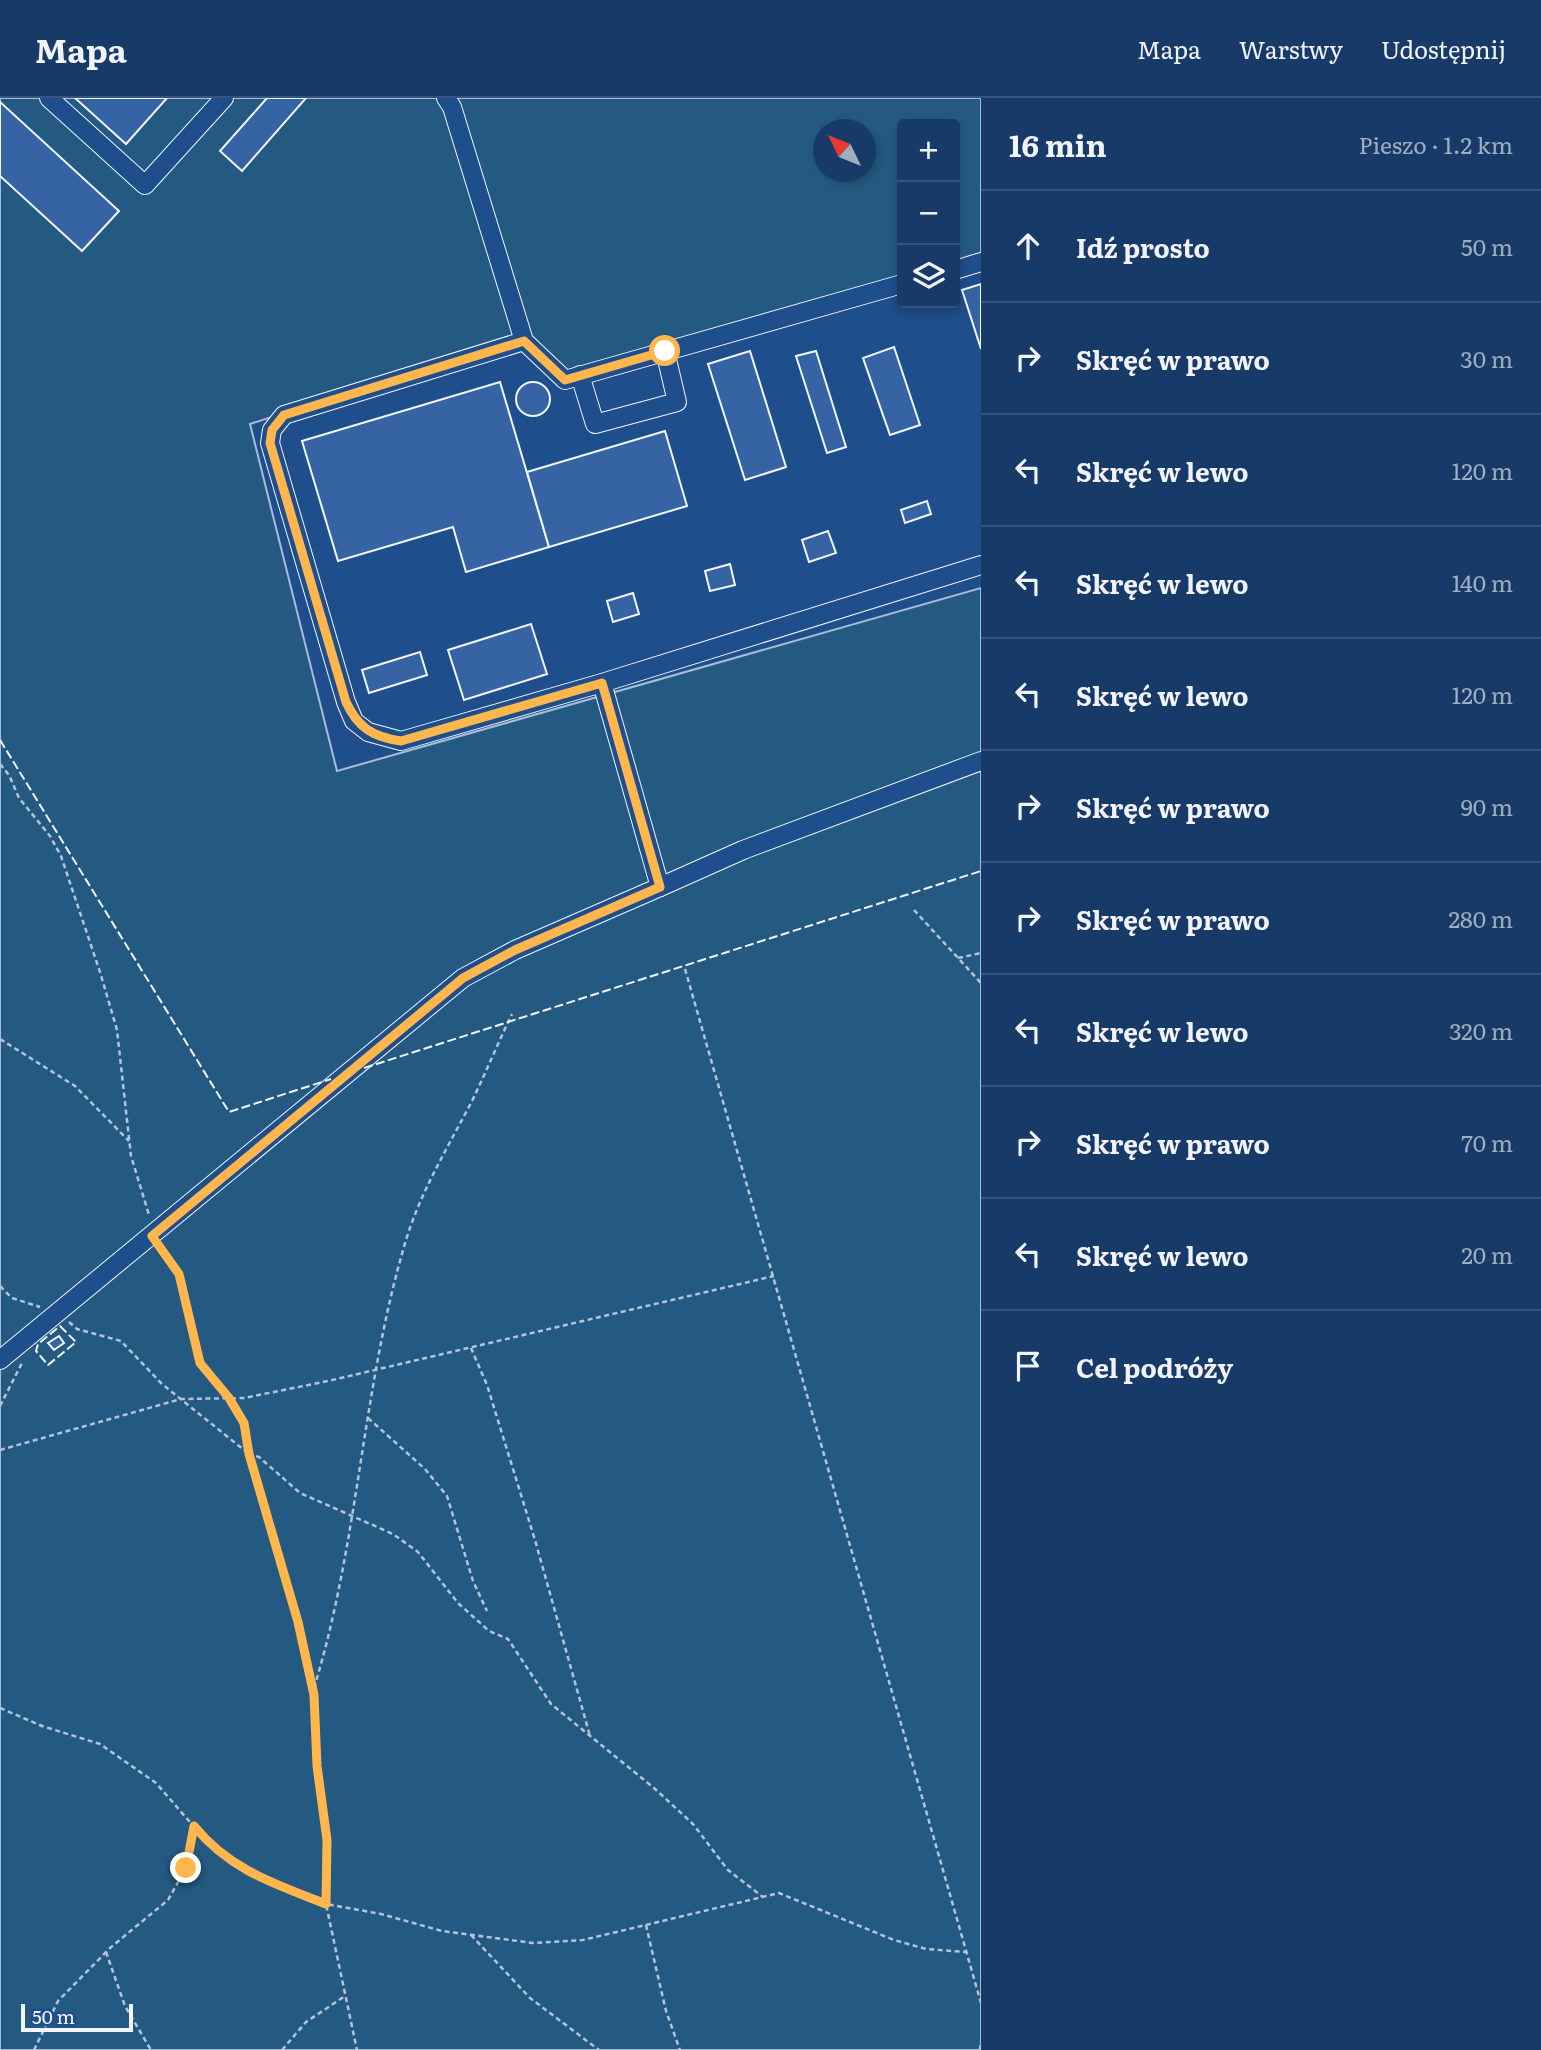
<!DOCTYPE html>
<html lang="pl">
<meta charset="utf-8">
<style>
:root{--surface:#173a69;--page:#20416f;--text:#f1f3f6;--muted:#9eadc0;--line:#36547d}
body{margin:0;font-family:Literata,serif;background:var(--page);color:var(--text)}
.controls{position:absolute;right:21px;top:21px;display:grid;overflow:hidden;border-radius:7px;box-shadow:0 4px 10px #0003}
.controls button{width:63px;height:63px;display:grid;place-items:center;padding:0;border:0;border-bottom:2px solid var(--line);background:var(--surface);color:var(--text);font:35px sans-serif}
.compass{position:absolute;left:813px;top:21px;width:63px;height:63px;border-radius:50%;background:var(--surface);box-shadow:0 4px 10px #0003;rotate:313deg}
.scale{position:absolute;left:21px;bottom:18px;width:112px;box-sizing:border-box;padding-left:7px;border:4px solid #f2f6ff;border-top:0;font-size:19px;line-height:24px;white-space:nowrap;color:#f2f6ff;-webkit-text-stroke:5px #1f4e8c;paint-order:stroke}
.stop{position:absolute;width:21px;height:21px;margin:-16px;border:5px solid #ffb74d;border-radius:50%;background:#fff}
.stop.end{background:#ffb74d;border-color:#fff;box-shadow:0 2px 7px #0008}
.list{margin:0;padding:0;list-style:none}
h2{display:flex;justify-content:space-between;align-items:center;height:91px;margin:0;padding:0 28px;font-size:30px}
h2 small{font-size:23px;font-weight:400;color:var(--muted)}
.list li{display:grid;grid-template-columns:46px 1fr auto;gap:21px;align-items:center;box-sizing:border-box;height:112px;padding:0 28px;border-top:2px solid var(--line)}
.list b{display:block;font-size:26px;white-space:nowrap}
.list em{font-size:23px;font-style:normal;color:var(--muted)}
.icon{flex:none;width:38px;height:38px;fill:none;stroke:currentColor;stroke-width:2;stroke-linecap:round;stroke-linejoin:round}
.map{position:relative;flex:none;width:981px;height:1952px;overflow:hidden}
header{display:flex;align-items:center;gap:42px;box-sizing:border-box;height:98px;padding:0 35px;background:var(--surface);border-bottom:2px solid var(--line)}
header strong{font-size:33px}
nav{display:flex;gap:38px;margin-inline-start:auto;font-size:24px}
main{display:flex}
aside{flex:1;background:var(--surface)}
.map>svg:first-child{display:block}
.green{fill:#245a82;stroke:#a8bbd7;stroke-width:2;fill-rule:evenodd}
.building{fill:#3563a3;stroke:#f2f6ff;stroke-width:2}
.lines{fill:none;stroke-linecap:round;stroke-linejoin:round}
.minor-casing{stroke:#f2f6ff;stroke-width:20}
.path{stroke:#b3c4dc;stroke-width:2.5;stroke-dasharray:5 3.5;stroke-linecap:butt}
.minor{stroke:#1f4e8c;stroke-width:18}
.fence{stroke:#f2f6ff;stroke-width:2;stroke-dasharray:9 3.5;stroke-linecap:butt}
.route{stroke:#ffb74d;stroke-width:9}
</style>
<header>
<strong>Mapa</strong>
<nav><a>Mapa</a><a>Warstwy</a><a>Udostępnij</a></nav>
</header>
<main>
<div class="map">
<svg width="981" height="1952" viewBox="0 0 981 1952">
<rect width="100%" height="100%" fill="#1f4e8c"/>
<path class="green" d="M0,0H981V157L955,165V26H902V180L569,278L513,240L250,326L337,673L981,490V1952H0ZM824,32H866V74H824Z"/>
<g class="building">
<polygon points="75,0 167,0 126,46"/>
<polygon points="267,0 306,0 242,73 220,53"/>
<polygon points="0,4 119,113 82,153 0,78"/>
<polygon points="981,186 981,251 962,192"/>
<polygon points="894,249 920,327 890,337 863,260"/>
<polygon points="750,253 786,369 745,382 708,266"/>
<polygon points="816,253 846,349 827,355 796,258"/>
<polygon points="500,284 549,449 466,474 453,429 338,463 302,343"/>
<circle cx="533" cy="301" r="17"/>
<polygon points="665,333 687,408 549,449 527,374"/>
<polygon points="927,403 931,416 905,425 901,412"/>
<polygon points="828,433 836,455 809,464 802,442"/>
<polygon points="730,466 735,487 710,493 705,473"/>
<polygon points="633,495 639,516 613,524 607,503"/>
<polygon points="531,526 547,576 464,602 448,552"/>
<polygon points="420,554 427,577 369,595 362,572"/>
<polygon points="59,1238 64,1245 54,1252 48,1245"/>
</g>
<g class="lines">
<g class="minor-casing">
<g id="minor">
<polyline points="49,0 145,87 224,0"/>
<polyline points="446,0 452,9 524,243 565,282 902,186"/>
<polyline points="955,172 981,164"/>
<polyline points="524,243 284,317 272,332 270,345 346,604 354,623 368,634 401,643 602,585 981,467"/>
<polyline points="580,277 595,326 677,304 665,253"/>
<polyline points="660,789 743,752 981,663"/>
<polyline points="0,1262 463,880 515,852 660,789 602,585"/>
</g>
</g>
<g class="path">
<polyline points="0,666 9,677 19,700 50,738 61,758 100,874 117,932 131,1058 149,1117"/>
<polyline points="914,812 981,885"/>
<polyline points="958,860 981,855"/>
<polyline points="685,871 981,1905"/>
<polyline points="0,941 75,988 129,1043"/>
<polyline points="160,1149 179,1176 200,1265 235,1309 244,1325 249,1356 259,1359 300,1395 393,1436 418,1454 458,1505 489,1533 508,1541 551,1606 654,1690 693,1726 728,1772 763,1799"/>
<polyline points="0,1188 12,1200 40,1209"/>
<polyline points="69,1224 77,1231 121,1243 162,1286 249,1356 298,1524 314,1597 317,1668 327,1742 326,1806 357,1952"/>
<polyline points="471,1250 487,1287 535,1442 590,1638"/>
<polyline points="0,1308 22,1265"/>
<polyline points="368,1320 425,1371 447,1398 473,1483 487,1513"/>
<polyline points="0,1352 181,1301 244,1300 328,1283 774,1178"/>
<path d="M314,1590C359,1444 362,1288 406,1142C421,1093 448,1049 472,1003C486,974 498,945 512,916"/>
<polyline points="0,1610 42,1628 100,1646 156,1685 209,1746 227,1761 267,1785 326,1806 381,1816 442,1833 533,1845 583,1842 779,1795 894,1842 926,1851 966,1854"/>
<polyline points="646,1827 666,1913 680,1952"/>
<polyline points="471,1837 530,1900 599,1952"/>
<polyline points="106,1854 125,1908 151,1952"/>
<polyline points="34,1952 58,1903 110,1850 168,1802 186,1770 194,1728"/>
<polyline points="282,1952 306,1924 345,1898"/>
<polyline points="980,1952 981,1943"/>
</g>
<use href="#minor" class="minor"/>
<g class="fence">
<polyline points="0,642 229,1014 331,981"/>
<polyline points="364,970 981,773"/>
<polygon points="60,1228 76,1244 48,1267 36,1253 38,1246"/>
</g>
</g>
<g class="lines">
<path class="route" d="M186,1770L194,1728C230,1772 275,1786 326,1806L327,1742L317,1668L314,1597L298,1524L249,1356L244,1325L229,1300L200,1265L179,1176L152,1138L463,880L515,852L660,789L602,585L401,643C373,639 358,630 346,604L270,345L272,332L284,317L524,243L565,282L665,253"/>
</g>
</svg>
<div class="controls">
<button>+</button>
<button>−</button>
<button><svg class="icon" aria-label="layers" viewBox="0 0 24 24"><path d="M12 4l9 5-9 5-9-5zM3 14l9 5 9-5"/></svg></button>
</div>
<svg class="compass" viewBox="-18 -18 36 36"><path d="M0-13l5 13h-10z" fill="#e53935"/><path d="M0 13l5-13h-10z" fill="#9eadc0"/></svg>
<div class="scale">50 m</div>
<div class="stop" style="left:665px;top:253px"></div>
<div class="stop end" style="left:186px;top:1770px"></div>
</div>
<aside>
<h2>16 min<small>Pieszo · 1.2 km</small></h2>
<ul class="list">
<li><svg class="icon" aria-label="ahead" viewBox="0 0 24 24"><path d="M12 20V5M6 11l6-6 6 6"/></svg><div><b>Idź prosto</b></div><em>50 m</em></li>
<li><svg class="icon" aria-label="right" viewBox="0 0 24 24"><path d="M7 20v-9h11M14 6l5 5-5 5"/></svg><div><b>Skręć w prawo</b></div><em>30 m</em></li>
<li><svg class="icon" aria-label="left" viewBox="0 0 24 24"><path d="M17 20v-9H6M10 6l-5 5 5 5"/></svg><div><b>Skręć w lewo</b></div><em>120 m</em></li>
<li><svg class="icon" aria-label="left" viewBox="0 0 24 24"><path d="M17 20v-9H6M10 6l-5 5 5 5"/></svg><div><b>Skręć w lewo</b></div><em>140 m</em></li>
<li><svg class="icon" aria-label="left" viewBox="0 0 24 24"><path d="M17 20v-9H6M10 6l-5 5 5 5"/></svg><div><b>Skręć w lewo</b></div><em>120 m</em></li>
<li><svg class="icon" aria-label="right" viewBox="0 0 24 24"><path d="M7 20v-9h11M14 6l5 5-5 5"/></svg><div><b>Skręć w prawo</b></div><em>90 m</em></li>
<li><svg class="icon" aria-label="right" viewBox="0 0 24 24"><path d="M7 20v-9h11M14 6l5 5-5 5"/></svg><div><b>Skręć w prawo</b></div><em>280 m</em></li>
<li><svg class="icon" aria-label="left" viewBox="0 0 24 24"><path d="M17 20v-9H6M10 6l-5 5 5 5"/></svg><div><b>Skręć w lewo</b></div><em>320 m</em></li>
<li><svg class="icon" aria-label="right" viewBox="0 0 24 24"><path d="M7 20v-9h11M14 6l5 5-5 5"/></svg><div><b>Skręć w prawo</b></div><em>70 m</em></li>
<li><svg class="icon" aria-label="left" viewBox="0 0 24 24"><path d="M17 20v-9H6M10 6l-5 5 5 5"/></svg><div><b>Skręć w lewo</b></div><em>20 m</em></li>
<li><svg class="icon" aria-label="arrive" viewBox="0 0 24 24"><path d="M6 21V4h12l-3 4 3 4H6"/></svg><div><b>Cel podróży</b></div></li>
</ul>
</aside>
</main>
